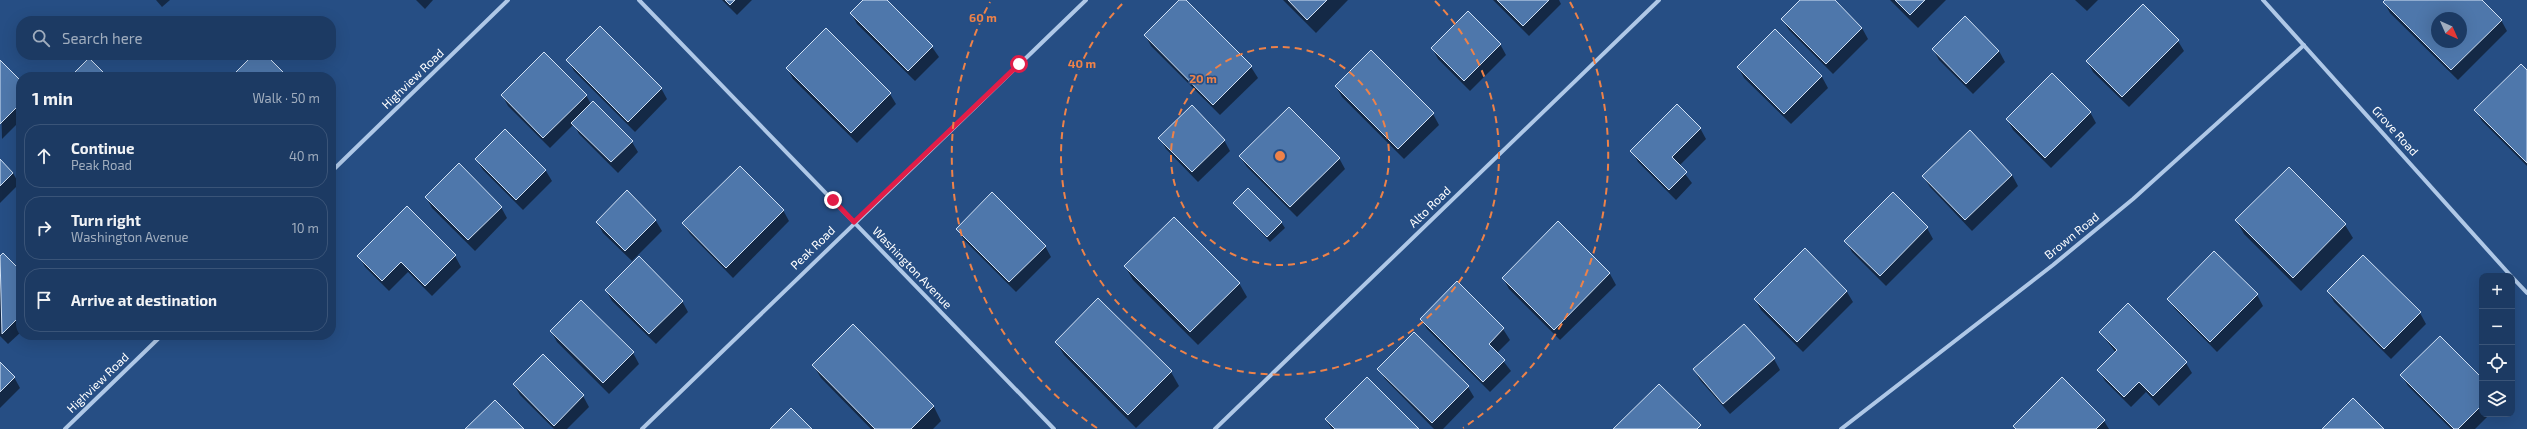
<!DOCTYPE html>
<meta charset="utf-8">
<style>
:root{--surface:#1c3a63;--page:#254169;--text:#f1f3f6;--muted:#a0adbe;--line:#3a5478}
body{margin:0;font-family:"Exo 2",sans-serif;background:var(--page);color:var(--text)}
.controls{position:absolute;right:12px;bottom:12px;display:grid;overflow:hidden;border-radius:8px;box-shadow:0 4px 16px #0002}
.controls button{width:36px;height:36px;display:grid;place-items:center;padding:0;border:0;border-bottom:1px solid var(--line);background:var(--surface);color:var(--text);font:20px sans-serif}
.compass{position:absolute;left:2431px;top:12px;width:36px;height:36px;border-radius:50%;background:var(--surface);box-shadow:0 4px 16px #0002;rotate:135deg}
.stop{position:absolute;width:12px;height:12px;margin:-9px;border:3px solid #e11d48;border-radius:50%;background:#fff}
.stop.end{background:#e11d48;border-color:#fff;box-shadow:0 1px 4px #0008}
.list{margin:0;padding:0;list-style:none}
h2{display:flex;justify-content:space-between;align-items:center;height:52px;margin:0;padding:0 16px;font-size:17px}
h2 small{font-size:13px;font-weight:400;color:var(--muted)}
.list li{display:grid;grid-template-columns:26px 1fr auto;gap:12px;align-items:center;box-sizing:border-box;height:64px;margin:0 8px 8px;padding:0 8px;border:1px solid var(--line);border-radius:16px}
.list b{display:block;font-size:15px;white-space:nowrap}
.list p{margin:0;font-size:13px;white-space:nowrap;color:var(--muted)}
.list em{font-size:13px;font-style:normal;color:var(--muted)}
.icon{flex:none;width:22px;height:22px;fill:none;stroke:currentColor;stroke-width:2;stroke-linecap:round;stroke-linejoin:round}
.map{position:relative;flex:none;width:2527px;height:429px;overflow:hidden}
.search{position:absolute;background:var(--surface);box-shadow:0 4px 16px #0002;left:16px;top:16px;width:320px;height:44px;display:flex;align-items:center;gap:10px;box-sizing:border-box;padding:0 14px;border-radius:16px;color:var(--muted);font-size:15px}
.panel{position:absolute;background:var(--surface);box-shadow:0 4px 16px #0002;left:16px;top:72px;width:320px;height:268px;border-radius:16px}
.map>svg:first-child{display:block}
.shadow{fill:#0007;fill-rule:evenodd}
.building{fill:#4e77ab;stroke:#d2e2f6;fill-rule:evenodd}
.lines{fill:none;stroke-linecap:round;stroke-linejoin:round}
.street{stroke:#afc8e7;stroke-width:4}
.route{stroke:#e11d48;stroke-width:5}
.ring{fill:none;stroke:#ee8249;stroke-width:2;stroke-dasharray:7 5}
.labels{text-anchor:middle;stroke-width:3;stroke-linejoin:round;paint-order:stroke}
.street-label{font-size:12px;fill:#fff;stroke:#264e84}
.centre{fill:#ee8249;stroke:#264e84;stroke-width:2}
.ring-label{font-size:12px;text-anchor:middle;font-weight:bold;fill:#ee8249;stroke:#264e84;stroke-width:3;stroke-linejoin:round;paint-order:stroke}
</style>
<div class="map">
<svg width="2527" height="429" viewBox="0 0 2527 429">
<rect width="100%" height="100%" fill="#264e84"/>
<g class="shadow">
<polygon points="156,0 170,0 162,7"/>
<polygon points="416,0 433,0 425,9"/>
<polygon points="722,0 752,0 737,15"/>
<polygon points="864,0 886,0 932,47 939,57 915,81 857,24 851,13"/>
<polygon points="1180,0 1185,0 1251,67 1258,78 1220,115 1151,46 1145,35"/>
<polygon points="1283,0 1348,0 1316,33"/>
<polygon points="1493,0 1559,0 1561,4 1529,36"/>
<polygon points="1801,0 1833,0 1862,28 1868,39 1833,74 1789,30 1782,19"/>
<polygon points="1890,0 1946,0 1918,28"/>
<polygon points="2075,0 2098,0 2087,11"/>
<path d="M2387,0H2480L2501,20L2507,31L2458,80L2390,13L2384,2ZM2437,18H2461V42H2437Z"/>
<polygon points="1775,30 1822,77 1828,88 1791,124 1744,78 1738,67"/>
<polygon points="2178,41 2184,51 2129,107 2093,72 2087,61"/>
<polygon points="1500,44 1506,55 1470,91 1438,59 1432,48"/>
<polygon points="1933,49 1999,51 2005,62 1973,94 1939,60"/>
<polygon points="1371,52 1433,114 1439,125 1404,159 1342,97 1336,87"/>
<polygon points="568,60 661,88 667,99 635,132 574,71"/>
<polygon points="0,61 21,82 21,120 2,139"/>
<polygon points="787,68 890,94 896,104 857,143 793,79"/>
<polygon points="2527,71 2527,166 2482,121 2476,111"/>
<polygon points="502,95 586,95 591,104 632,142 638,152 618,173 579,134 574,124 550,148 508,106"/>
<polygon points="2090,112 2096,123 2051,168 2013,130 2007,119"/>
<polygon points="1700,128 1706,139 1679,166 1692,183 1676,200 1638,162 1632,151"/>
<polygon points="505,130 546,171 552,181 523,210 483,170 476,159"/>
<polygon points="1970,131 2012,175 2018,186 1972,231 1930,187 1923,176"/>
<polygon points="1160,138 1224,140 1230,151 1198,182 1166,149"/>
<polygon points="1240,157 1339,158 1345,169 1297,217 1247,167"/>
<polygon points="0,160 13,173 19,184 0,203"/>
<polygon points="627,192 656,221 662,231 632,261 603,233 597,222"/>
<polygon points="1893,194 1927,228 1933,239 1886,286 1852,252 1846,241"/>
<polygon points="426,197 501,207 507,218 475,251 432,208"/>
<polygon points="1234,203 1281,222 1285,228 1270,242"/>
<polygon points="783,210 789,221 733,278 690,234 683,224"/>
<polygon points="2236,220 2345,225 2353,238 2301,291 2244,234"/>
<polygon points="1558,223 1610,274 1616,285 1560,340 1509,289 1503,278"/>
<polygon points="958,229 1045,246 1051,257 1016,292 964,240"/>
<polygon points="1805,249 1847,292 1853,302 1803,352 1761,310 1755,299"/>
<polygon points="3,255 21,272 21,332 8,344 0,336 0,258"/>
<polygon points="359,256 455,256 461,267 432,296 408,272 389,291 365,267"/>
<polygon points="1125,266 1239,283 1247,297 1198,345 1133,280"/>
<polygon points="1457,283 1503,329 1510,340 1497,353 1511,371 1490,392 1427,329 1421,319"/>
<polygon points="606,290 682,301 688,312 656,344 612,301"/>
<polygon points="2328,291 2420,313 2426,324 2391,359 2334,302"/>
<polygon points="2257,295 2263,306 2217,352 2175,309 2168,299"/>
<polygon points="853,325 934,407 941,421 933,429 871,429 821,378 813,365"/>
<polygon points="1744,325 1774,359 1780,370 1730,414 1700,380 1694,369"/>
<polygon points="551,331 633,353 639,364 609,394 557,342"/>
<polygon points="2100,332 2186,363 2192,373 2159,406 2146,392 2131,407 2105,381 2099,370 2116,353"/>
<polygon points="1056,342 1171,372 1179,386 1136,428 1064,355"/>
<polygon points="543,356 583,396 589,407 567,429 554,429 520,395 514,385"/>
<polygon points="0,363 14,377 20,388 0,408"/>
<polygon points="1379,369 1468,387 1474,397 1443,429 1434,429 1385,379"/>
<polygon points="2402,376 2482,380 2482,414 2490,414 2475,429 2451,429 2408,386"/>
<polygon points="1326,420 1418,429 1332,429"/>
<polygon points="2104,421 2109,429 2016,429"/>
</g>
<g class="building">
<polygon points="725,0 735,0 730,5"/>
<polygon points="863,0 887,0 933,46 908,71 850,13"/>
<polygon points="1179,0 1186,0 1252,66 1213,105 1144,35"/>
<polygon points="1288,0 1327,0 1307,20"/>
<polygon points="1497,0 1549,0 1523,26"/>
<polygon points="1800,0 1835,0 1862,28 1826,64 1781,19"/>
<polygon points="1895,0 1925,0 1910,15"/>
<path d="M2385,0H2482L2502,20L2451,70L2383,2ZM2437,18H2461V42H2437Z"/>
<polygon points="2143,4 2179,40 2122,97 2086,61"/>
<polygon points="1468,11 1501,44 1464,81 1431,48"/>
<polygon points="1965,16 1999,51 1966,84 1932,49"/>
<polygon points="600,26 662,88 628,122 566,60"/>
<polygon points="826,28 891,93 851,133 786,68"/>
<polygon points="1775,29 1822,76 1784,114 1737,67"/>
<polygon points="1371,50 1434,113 1398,149 1335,86"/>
<polygon points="544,52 587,95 543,138 501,95"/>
<polygon points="253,55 266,55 288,77 231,77"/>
<polygon points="89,58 108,77 70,77"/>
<polygon points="0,60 21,81 21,103 0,124"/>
<polygon points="2521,64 2527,70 2527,163 2474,110"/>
<polygon points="2052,73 2091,112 2045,158 2006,119"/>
<polygon points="593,101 633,141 611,162 571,123"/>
<polygon points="1677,104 1701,128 1672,157 1687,172 1669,190 1630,151"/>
<polygon points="1192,105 1225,140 1192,172 1158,138"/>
<polygon points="1289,107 1340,158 1290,207 1239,156"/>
<polygon points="505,129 546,170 516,200 475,159"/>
<polygon points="1970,130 2012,175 1965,220 1922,176"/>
<polygon points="0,159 13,173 0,186"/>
<polygon points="459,163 502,207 468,240 425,197"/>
<polygon points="740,166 784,210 726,268 682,223"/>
<polygon points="2289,167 2346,224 2293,278 2235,220"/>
<polygon points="1248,188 1282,222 1267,237 1233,203"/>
<polygon points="627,190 656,220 625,251 596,222"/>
<polygon points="992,192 1046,246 1009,282 956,229"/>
<polygon points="1893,192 1928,227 1880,276 1844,241"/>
<polygon points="407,206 456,255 425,286 401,262 382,281 357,256"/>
<polygon points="1174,217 1240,283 1190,332 1124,266"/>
<polygon points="1558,221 1610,273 1554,330 1502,278"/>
<polygon points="1805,248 1847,291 1797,342 1754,299"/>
<polygon points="2214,251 2258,294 2210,342 2167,299"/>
<polygon points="3,253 21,271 21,315 2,334 0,256"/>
<polygon points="2363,255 2421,312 2384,349 2327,291"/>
<polygon points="639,256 683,301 649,334 605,290"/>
<polygon points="1457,281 1504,328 1489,344 1505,360 1483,382 1420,319"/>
<polygon points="1098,298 1172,371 1128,415 1055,342"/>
<polygon points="581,300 634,352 603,383 550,331"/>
<polygon points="2128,303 2187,362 2153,396 2139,382 2124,397 2097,370 2117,350 2099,332"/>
<polygon points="853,324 934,406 911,429 875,429 812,365"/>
<polygon points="1744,324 1775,358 1723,404 1693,369"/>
<polygon points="1414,332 1469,386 1432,423 1377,369"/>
<polygon points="2440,336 2482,378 2482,405 2458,429 2454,429 2400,375"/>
<polygon points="543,354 584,395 554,426 513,384"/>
<polygon points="0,362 15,377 0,392"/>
<polygon points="1367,377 1419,429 1335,429 1325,419"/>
<polygon points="2062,377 2105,420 2096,429 2016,429 2013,426"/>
<polygon points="1659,384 1701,425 1697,429 1613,429"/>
<polygon points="2353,398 2384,429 2322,429"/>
<polygon points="495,400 524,429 465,429"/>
<polygon points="791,408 812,429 770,429"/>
</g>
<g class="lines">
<g class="street">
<polyline points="639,0 1054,429"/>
<polyline points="2263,0 2511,276"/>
<polyline points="331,172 508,0"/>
<polyline points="2512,277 2527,293"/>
<polyline points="65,429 162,335"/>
<polyline points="642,429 1086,0"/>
<polyline points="1215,429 1659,0"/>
<polyline points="1841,429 2053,265 2133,199 2304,45"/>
</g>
</g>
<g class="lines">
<polyline class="route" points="833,200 854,222 1019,64"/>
</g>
<g class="ring">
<circle cx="1280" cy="156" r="109"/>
<path d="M1435 1A219 219 0 1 1 1125 1"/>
<path d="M1097 428A328 328 0 0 1 990 2M1570 2A328 328 0 0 1 1463 428"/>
</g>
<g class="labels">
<g class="street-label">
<text transform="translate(413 79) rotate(-44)" y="4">Highview Road</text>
<text transform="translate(2395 131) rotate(48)" y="4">Grove Road</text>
<text transform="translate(1430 207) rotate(-44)" y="4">Alto Road</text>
<text transform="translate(2072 236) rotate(-39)" y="4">Brown Road</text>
<text transform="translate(813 248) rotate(-44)" y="4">Peak Road</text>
<text transform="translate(912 268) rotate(46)" y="4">Washington Avenue</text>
<text transform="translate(98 383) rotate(-44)" y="4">Highview Road</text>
</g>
</g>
<circle cx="1280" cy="156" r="6" class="centre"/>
<g class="ring-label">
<text x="983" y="22">60 m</text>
<text x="1082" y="68">40 m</text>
<text x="1203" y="83">20 m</text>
</g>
</svg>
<div class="controls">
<button>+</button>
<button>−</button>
<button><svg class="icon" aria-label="locate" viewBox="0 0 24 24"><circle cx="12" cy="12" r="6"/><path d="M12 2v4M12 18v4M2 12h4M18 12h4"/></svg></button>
<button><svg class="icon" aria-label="layers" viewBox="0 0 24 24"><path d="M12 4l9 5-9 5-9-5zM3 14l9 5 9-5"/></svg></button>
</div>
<svg class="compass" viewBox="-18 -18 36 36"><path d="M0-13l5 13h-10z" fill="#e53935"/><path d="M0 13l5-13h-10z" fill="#a0adbe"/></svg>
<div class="stop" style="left:1019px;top:64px"></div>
<div class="stop end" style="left:833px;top:200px"></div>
<div class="search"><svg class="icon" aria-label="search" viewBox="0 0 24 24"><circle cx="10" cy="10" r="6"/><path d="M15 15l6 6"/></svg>Search here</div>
<section class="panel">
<h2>1 min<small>Walk · 50 m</small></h2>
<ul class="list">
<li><svg class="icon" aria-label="ahead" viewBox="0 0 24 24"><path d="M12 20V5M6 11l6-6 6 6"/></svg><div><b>Continue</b><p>Peak Road</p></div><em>40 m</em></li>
<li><svg class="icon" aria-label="right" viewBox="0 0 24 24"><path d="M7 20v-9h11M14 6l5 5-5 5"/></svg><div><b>Turn right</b><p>Washington Avenue</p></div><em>10 m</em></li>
<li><svg class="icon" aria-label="arrive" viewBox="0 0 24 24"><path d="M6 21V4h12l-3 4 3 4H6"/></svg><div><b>Arrive at destination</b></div></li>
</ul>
</section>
</div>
